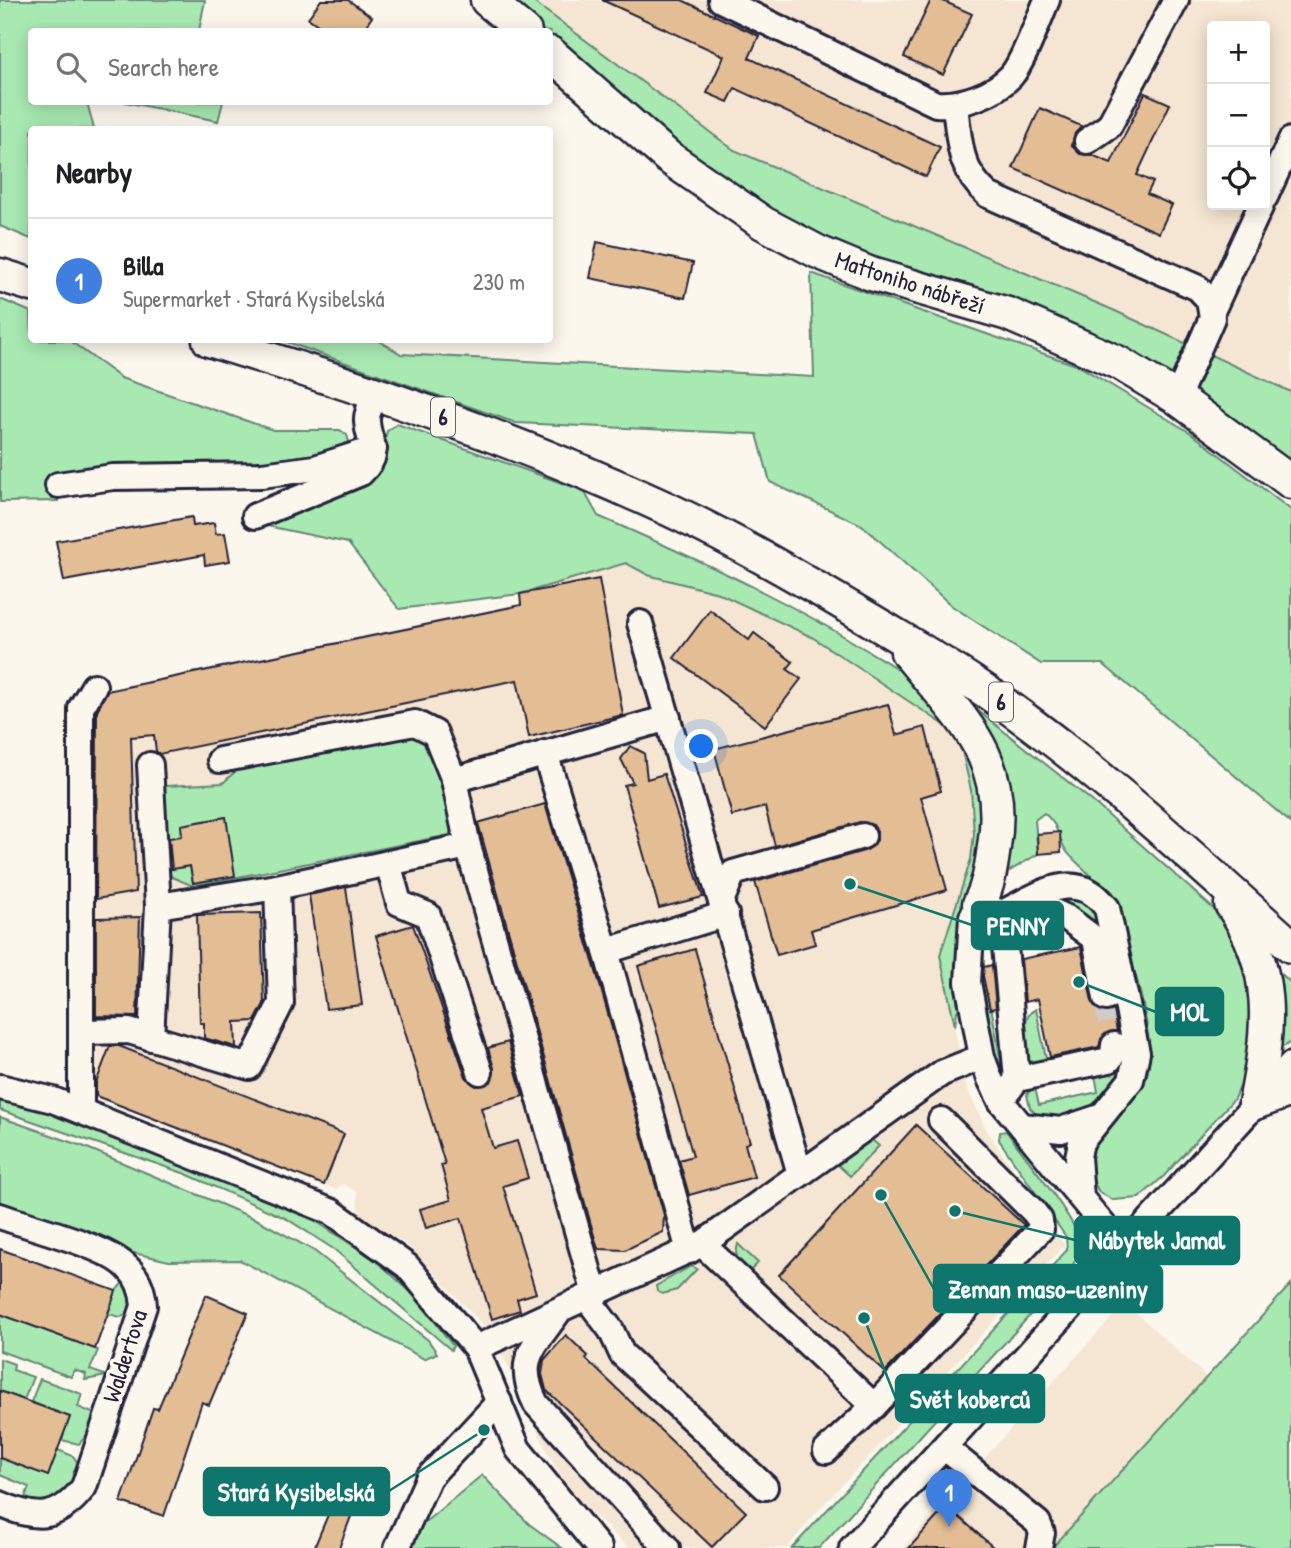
<!DOCTYPE html>
<meta charset="utf-8">
<style>
:root{--surface:#fff;--page:#f6f6f6;--text:#202124;--muted:#757577;--line:#e0e0e0;--accent:#2563eb}
body{margin:0;font-family:"Patrick Hand",sans-serif;background:var(--page);color:var(--text)}
.controls{position:absolute;right:21px;top:21px;display:grid;overflow:hidden;border-radius:7px;box-shadow:0 4px 18px #0003}
.controls button{width:63px;height:63px;display:grid;place-items:center;padding:0;border:0;border-bottom:2px solid var(--line);background:var(--surface);color:var(--text);font:35px sans-serif}
.you{position:absolute;left:702px;top:747px;width:24px;height:24px;margin:-18px;border:5px solid #fff;border-radius:50%;background:#1a73e8;box-shadow:0 0 0 10px #1a73e833}
.badge{display:grid;place-items:center;width:46px;height:46px;border-radius:50%;background:var(--accent);color:#fff;font-size:23px;font-weight:700}
.pin{position:absolute;translate:-50% -58px;filter:drop-shadow(0 2px 4px #0008)}
.pin::after{content:'';position:absolute;top:37px;width:24px;height:21px;background:inherit;clip-path:polygon(0 0,100% 0,50% 100%)}
.list{margin:0;padding:0;list-style:none}
h2{display:flex;justify-content:space-between;align-items:center;height:91px;margin:0;padding:0 28px;font-size:30px}
h2 small{font-size:23px;font-weight:400;color:var(--muted)}
.list li{display:grid;grid-template-columns:46px 1fr auto;gap:21px;align-items:center;box-sizing:border-box;height:126px;padding:0 28px;border-top:2px solid var(--line)}
.list b{display:block;font-size:26px;white-space:nowrap}
.list p{margin:0;font-size:23px;white-space:nowrap;color:var(--muted)}
.list em{font-size:23px;font-style:normal;color:var(--muted)}
.icon{flex:none;width:38px;height:38px;fill:none;stroke:currentColor;stroke-width:2;stroke-linecap:round;stroke-linejoin:round}
.map{position:relative;flex:none;width:1291px;height:1548px;overflow:hidden}
.search{position:absolute;background:var(--surface);box-shadow:0 4px 18px #0003;left:28px;top:28px;width:525px;height:77px;display:flex;align-items:center;gap:18px;box-sizing:border-box;padding:0 24px;border-radius:7px;color:var(--muted);font-size:26px}
.panel{position:absolute;background:var(--surface);box-shadow:0 4px 18px #0003;left:28px;top:126px;width:525px;height:217px;border-radius:7px}
.map>svg:first-child{display:block}
.built{fill:#f4e6d2;fill-rule:evenodd}
.green{fill:#a8e9b1;stroke:#658676;stroke-width:2}
.building{fill:#e3bd94;stroke:#22223b;stroke-width:2}
.lines{fill:none;stroke-linecap:round;stroke-linejoin:round}
.minor-tunnel{stroke:#d0ccc9;stroke-width:24;stroke-dasharray:24 12;stroke-linecap:butt}
.minor-casing{stroke:#22223b;stroke-width:30}
.major-casing{stroke:#22223b;stroke-width:37}
.minor{stroke:#fbf7ec;stroke-width:24}
.major{stroke:#fbf7ec;stroke-width:32}
.labels{text-anchor:middle;stroke-width:7;stroke-linejoin:round;paint-order:stroke}
.shield{fill:#fbf7ec;stroke:#636270;stroke-width:2}
.shield-label{font-size:23px;font-weight:bold;fill:#22223b}
.street-label{font-size:24px;fill:#22223b;stroke:#fbf7ec}
.leader{fill:none;stroke:#0f766e;stroke-width:2.5}
.callout-dot{fill:#0f766e;stroke:#fbf7ec;stroke-width:2.5}
.callout{fill:#0f766e;stroke:#0f766e;stroke-width:2.5}
.callout-label{font-size:26px;text-anchor:middle;font-weight:bold;fill:#fff}
</style>
<div class="map">
<svg width="1291" height="1548" viewBox="0 0 1291 1548">
<rect width="100%" height="100%" fill="#fbf7ec"/>
<filter id="ink" filterUnits="userSpaceOnUse"><feTurbulence type="fractalNoise" baseFrequency=".0143" numOctaves="2"/><feDisplacementMap in="SourceGraphic" scale="14" xChannelSelector="R" yChannelSelector="G"/><feConvolveMatrix kernelMatrix="1 2 1 2 8 2 1 2 1" color-interpolation-filters="sRGB"/></filter>
<g filter="url(#ink)">
<g class="built">
<path d="M531,0H1291V392L1200,349L734,150ZM1212,26H1265V205H1212Z"/>
<polygon points="626,563 648,575 714,591 812,637 958,734 971,790 974,834 971,859 940,955 966,1086 987,1131 1065,1245 814,1515 787,1548 629,1548 571,1493 547,1451 508,1365 484,1326 409,1246 358,1214 357,1192 343,1184 335,1189 92,1094 95,1046 108,1041 111,1024 94,1016 97,694 521,605 520,594"/>
<polygon points="1125,1303 1215,1385 1078,1548 903,1548"/>
</g>
<g class="green">
<polygon points="0,0 205,0 199,31 32,32 32,102 87,102 94,129 32,130 31,239 0,226"/>
<polygon points="503,0 531,0 734,150 1113,310 1291,392 1291,462 1186,385 1127,349 1014,300 819,239 729,184 642,118 550,39 550,32 541,31"/>
<polygon points="125,102 223,102 218,121"/>
<polygon points="811,273 1079,366 1191,433 1291,510 1291,823 1103,664 1041,664 952,606 862,525 770,482 757,434 516,423 281,340 378,340 401,354 814,377"/>
<polygon points="0,299 31,312 32,340 69,340 121,378 273,430 340,430 347,435 351,449 297,468 55,478 58,501 0,502"/>
<path d="M397,424L584,491L598,516C690,556 782,597 868,651C896,668 927,685 948,711C972,741 984,783 985,820C987,856 971,888 962,923C955,950 958,980 965,1006L957,1011L955,1026L940,955L971,859L974,834L971,790L958,734L812,637L718,593L648,575L626,563L520,594L399,609L348,543L262,525L367,480L378,465L387,431Z"/>
<path d="M972,706L1091,800L1217,912L1233,934L1256,1000L1246,1076L1233,1100L1164,1176L1139,1198L1113,1200L1099,1192L1087,1170C1090,1159 1090,1144 1095,1134C1105,1112 1138,1100 1146,1078C1160,1038 1124,924 1101,888C1092,873 1072,861 1065,849C1056,832 1059,826 1044,813L1035,820L1038,854L1003,875L980,722Z"/>
<polygon points="417,734 431,743 454,824 449,835 193,886 172,877 164,864 159,791 166,786 223,783 239,768"/>
<polygon points="1079,897 1100,917 1126,1044 1121,1076 1097,1104 1069,1122 1046,1119 1036,1114 1030,1108 1027,1095 1031,1088 1035,1088 1039,1105 1098,1092 1095,1075 1123,1043 1103,944 1061,904 1060,899"/>
<polygon points="982,925 984,967 1002,1068 1000,1071 996,1069 978,972"/>
<polygon points="1273,966 1291,983 1291,1042 1278,1050"/>
<path d="M1036,1009L1047,1063L1027,1062C1022,1048 1020,1016 1036,1009Z"/>
<polygon points="0,1098 79,1120 294,1207 378,1262 417,1298 453,1346 451,1350 335,1250 287,1219 186,1174 0,1110"/>
<polygon points="0,1117 85,1147 258,1220 313,1250 428,1340 437,1353 424,1359 240,1260 169,1261 121,1250 0,1206"/>
<path d="M1006,1131C1020,1150 1081,1225 1080,1244C1079,1260 1069,1270 1060,1282L819,1548H792L1067,1250L1066,1237L999,1140L1000,1132Z"/>
<polygon points="872,1140 879,1146 850,1176 838,1165"/>
<polygon points="738,1244 758,1263 745,1276 736,1253"/>
<polygon points="691,1266 697,1269 677,1290 662,1294 657,1291 656,1286"/>
<path d="M124,1281C134,1291 137,1310 121,1317L108,1314L116,1291Z"/>
<polygon points="1291,1284 1291,1548 1052,1548"/>
<polygon points="0,1314 98,1350 90,1370 107,1376 85,1380 86,1374 74,1370 71,1377 0,1351"/>
<polygon points="0,1359 14,1364 13,1370 33,1377 24,1400 0,1391"/>
<polygon points="40,1379 82,1394 78,1407 95,1414 88,1434 79,1444 61,1440 70,1417 31,1402"/>
<polygon points="58,1450 73,1456 78,1463 73,1483 55,1502 23,1504 29,1487 0,1475 0,1458"/>
<polygon points="482,1475 529,1524 562,1548 412,1548 419,1527"/>
</g>
<g class="building">
<polygon points="321,0 348,0 372,17 367,24 368,32 328,32 308,18"/>
<polygon points="602,0 682,0 759,36 749,58 940,147 926,177 735,88 728,102 707,93 724,56"/>
<polygon points="931,0 941,0 972,14 943,75 904,57"/>
<polygon points="1145,93 1170,104 1137,175 1153,182 1147,194 1172,205 1159,233 1013,168 1040,108 1081,126 1071,145 1080,154 1092,155 1111,163"/>
<polygon points="597,242 693,263 685,298 590,278"/>
<polygon points="192,517 193,526 214,523 216,534 225,533 230,561 205,565 204,555 64,581 56,541"/>
<polygon points="599,579 623,715 529,737 517,680 159,754 156,751 154,735 131,737 136,892 96,899 97,711 107,691 521,605 520,594"/>
<polygon points="710,610 749,640 754,633 793,662 787,669 801,679 765,726 674,658"/>
<polygon points="888,704 896,735 925,727 941,791 921,797 947,890 811,930 815,944 777,955 755,882 867,850 877,840 877,831 873,825 860,822 775,846 765,807 732,816 714,749"/>
<polygon points="630,746 644,753 647,779 664,774 703,897 659,908 624,785 633,783 621,759"/>
<polygon points="545,804 598,978 664,1215 663,1232 625,1250 599,1249 597,1246 478,823"/>
<polygon points="226,817 235,876 193,883 190,866 172,869 169,838 182,836 181,825"/>
<polygon points="1060,832 1061,852 1038,854 1037,834"/>
<polygon points="346,887 362,1005 326,1009 309,895"/>
<polygon points="261,913 264,1004 255,1021 235,1022 236,1047 204,1038 204,1023 200,1023 197,915"/>
<polygon points="140,917 137,1017 96,1016 96,918"/>
<polygon points="413,925 466,1077 476,1086 491,1082 494,1068 488,1048 508,1042 523,1096 481,1108 493,1148 517,1141 528,1178 503,1186 536,1293 517,1299 520,1310 492,1319 461,1218 426,1228 420,1209 451,1200 441,1165 445,1164 376,936"/>
<polygon points="1081,947 1092,1001 1100,1012 1113,1011 1117,1031 1102,1036 1099,1047 1050,1057 1038,999 1025,1002 1021,959"/>
<polygon points="695,949 750,1142 745,1144 754,1177 689,1195 679,1160 693,1156 638,966"/>
<polygon points="992,965 996,1008 990,1009 983,976 984,967"/>
<polygon points="110,1046 119,1046 344,1134 324,1185 96,1096 96,1083"/>
<polygon points="916,1125 1024,1225 885,1372 779,1275"/>
<polygon points="0,1249 116,1291 95,1349 0,1314"/>
<polygon points="206,1295 248,1313 209,1405 202,1402 164,1516 121,1502 153,1408 158,1409"/>
<polygon points="566,1335 588,1356 586,1359 746,1512 712,1547 546,1390 542,1374 544,1360"/>
<polygon points="0,1391 70,1417 48,1476 0,1458"/>
<polygon points="335,1498 355,1506 339,1548 314,1548"/>
<polygon points="947,1506 994,1548 909,1548"/>
</g>
<g class="lines">
<polyline class="minor-tunnel" points="1106,998 1114,1045"/>
<g class="minor-casing">
<g id="minor">
<path d="M721,0L936,104C961,106 993,95 1011,76C1023,63 1039,18 1047,0"/>
<path d="M955,106C960,143 958,168 988,195L1198,288L1209,300L1212,318L1177,398"/>
<polyline points="1087,141 1109,126 1176,0"/>
<polyline points="1265,197 1291,140"/>
<polyline points="1213,309 1261,205"/>
<polyline points="58,485 113,477 262,475 315,468 374,449"/>
<path d="M255,516L361,473C384,451 368,445 367,421C366,413 373,401 376,394"/>
<polyline points="640,623 800,1174"/>
<polyline points="545,753 606,951"/>
<polyline points="220,760 415,723 435,733 454,780"/>
<polyline points="150,765 158,906"/>
<polyline points="468,846 454,780 668,718"/>
<polyline points="388,863 399,903 428,915 480,1072"/>
<polyline points="722,899 733,873 863,836"/>
<polyline points="1028,900 1067,918 1095,939 1106,998"/>
<polyline points="83,1032 129,1031 249,1067 281,1003 277,887 468,846 595,1294"/>
<polyline points="151,1038 158,906 277,887"/>
<polyline points="1017,1079 1109,1060 1113,1054 1114,1045"/>
<polyline points="0,1087 53,1100 332,1212 407,1266 476,1348 518,1449 599,1548"/>
<polyline points="1001,1101 1017,1079 1002,913"/>
<polyline points="81,1111 81,708 94,686"/>
<polyline points="1022,1126 1061,1130 1097,1118"/>
<path d="M1081,1197L1078,1157L1081,1142L1131,1080L1137,1053L1107,908C1076,866 1039,895 1002,913L979,904L972,917L968,982L982,1057L990,1079L1001,1101L1122,1248"/>
<path d="M0,1216C30,1227 107,1246 127,1267C139,1278 143,1291 144,1306L84,1487C58,1521 36,1520 0,1504"/>
<polyline points="702,1244 874,1406"/>
<polyline points="689,1251 606,951 726,914"/>
<polyline points="587,1298 611,1330 622,1354 765,1487"/>
<path d="M559,1311C534,1347 514,1359 536,1404L667,1548"/>
<polyline points="476,1348 702,1244 942,1073 982,1057"/>
<polyline points="945,1448 1038,1523 1042,1533 1039,1548"/>
<polyline points="826,1451 874,1406 1041,1229 1040,1220 1033,1211 941,1120"/>
<polyline points="397,1548 429,1477 499,1402"/>
<polyline points="852,1548 1291,1065"/>
</g>
</g>
<g class="major-casing">
<g id="major">
<polyline points="487,0 525,32"/>
<polyline points="550,53 668,157 763,223 818,252 871,274 1008,314 1119,363 1177,398 1291,482"/>
<polyline points="0,275 32,285"/>
<path d="M209,340C366,388 521,441 670,510C740,543 807,582 874,622C912,645 951,667 987,692C1096,767 1193,858 1291,946"/>
<path d="M907,652C958,717 1009,754 994,847C991,868 989,885 979,904"/>
<path d="M1231,904C1276,968 1270,1030 1255,1103"/>
<polyline points="1255,1103 1291,1090"/>
</g>
</g>
<use href="#minor" class="minor"/>
<use href="#major" class="major"/>
</g>
</g>
<g class="labels">
<g class="shield">
<rect x="431" y="397.5" width="24" height="39" rx="5"/>
<rect x="989" y="682.5" width="24" height="39" rx="5"/>
</g>
<g class="shield-label">
<text x="443" y="425">6</text>
<text x="1001" y="710">6</text>
</g>
<g class="street-label">
<text transform="translate(910 283) rotate(18)" y="8">Mattoniho nábřeží</text>
<text transform="translate(125 1356) rotate(-72)" y="8">Waldertova</text>
</g>
</g>
<path class="leader" d="M850 884L972 925M1079 982L1156 1012M955 1211L1075 1240M881 1195L934 1289M864 1318L896 1399M484 1430L389 1491"/>
<g class="callout-dot">
<circle cx="850" cy="884" r="7"/>
<circle cx="1079" cy="982" r="7"/>
<circle cx="955" cy="1211" r="7"/>
<circle cx="881" cy="1195" r="7"/>
<circle cx="864" cy="1318" r="7"/>
<circle cx="484" cy="1430" r="7"/>
</g>
<g class="callout">
<rect x="972" y="902" width="91" height="47" rx="7"/>
<rect x="1156" y="988" width="67" height="47" rx="7"/>
<rect x="1075" y="1217" width="164" height="47" rx="7"/>
<rect x="934" y="1265" width="228" height="47" rx="7"/>
<rect x="896" y="1375" width="148" height="47" rx="7"/>
<rect x="204" y="1468" width="185" height="47" rx="7"/>
</g>
<g class="callout-label">
<text x="1018" y="935">PENNY</text>
<text x="1190" y="1021">MOL</text>
<text x="1157" y="1249">Nábytek Jamal</text>
<text x="1048" y="1298">Zeman maso-uzeniny</text>
<text x="970" y="1408">Svět koberců</text>
<text x="296" y="1501">Stará Kysibelská</text>
</g>
</svg>
<div class="controls">
<button>+</button>
<button>−</button>
<button><svg class="icon" aria-label="locate" viewBox="0 0 24 24"><circle cx="12" cy="12" r="6"/><path d="M12 2v4M12 18v4M2 12h4M18 12h4"/></svg></button>
</div>
<div class="you"></div>
<div class="pin badge" style="left:949px;top:1527px;background:#3f7fe0">1</div>
<div class="search"><svg class="icon" aria-label="search" viewBox="0 0 24 24"><circle cx="10" cy="10" r="6"/><path d="M15 15l6 6"/></svg>Search here</div>
<section class="panel">
<h2>Nearby<small></small></h2>
<ul class="list">
<li><span class="badge" style="background:#3f7fe0">1</span><div><b>Billa</b><p>Supermarket · Stará Kysibelská</p></div><em>230 m</em></li>
</ul>
</section>
</div>
